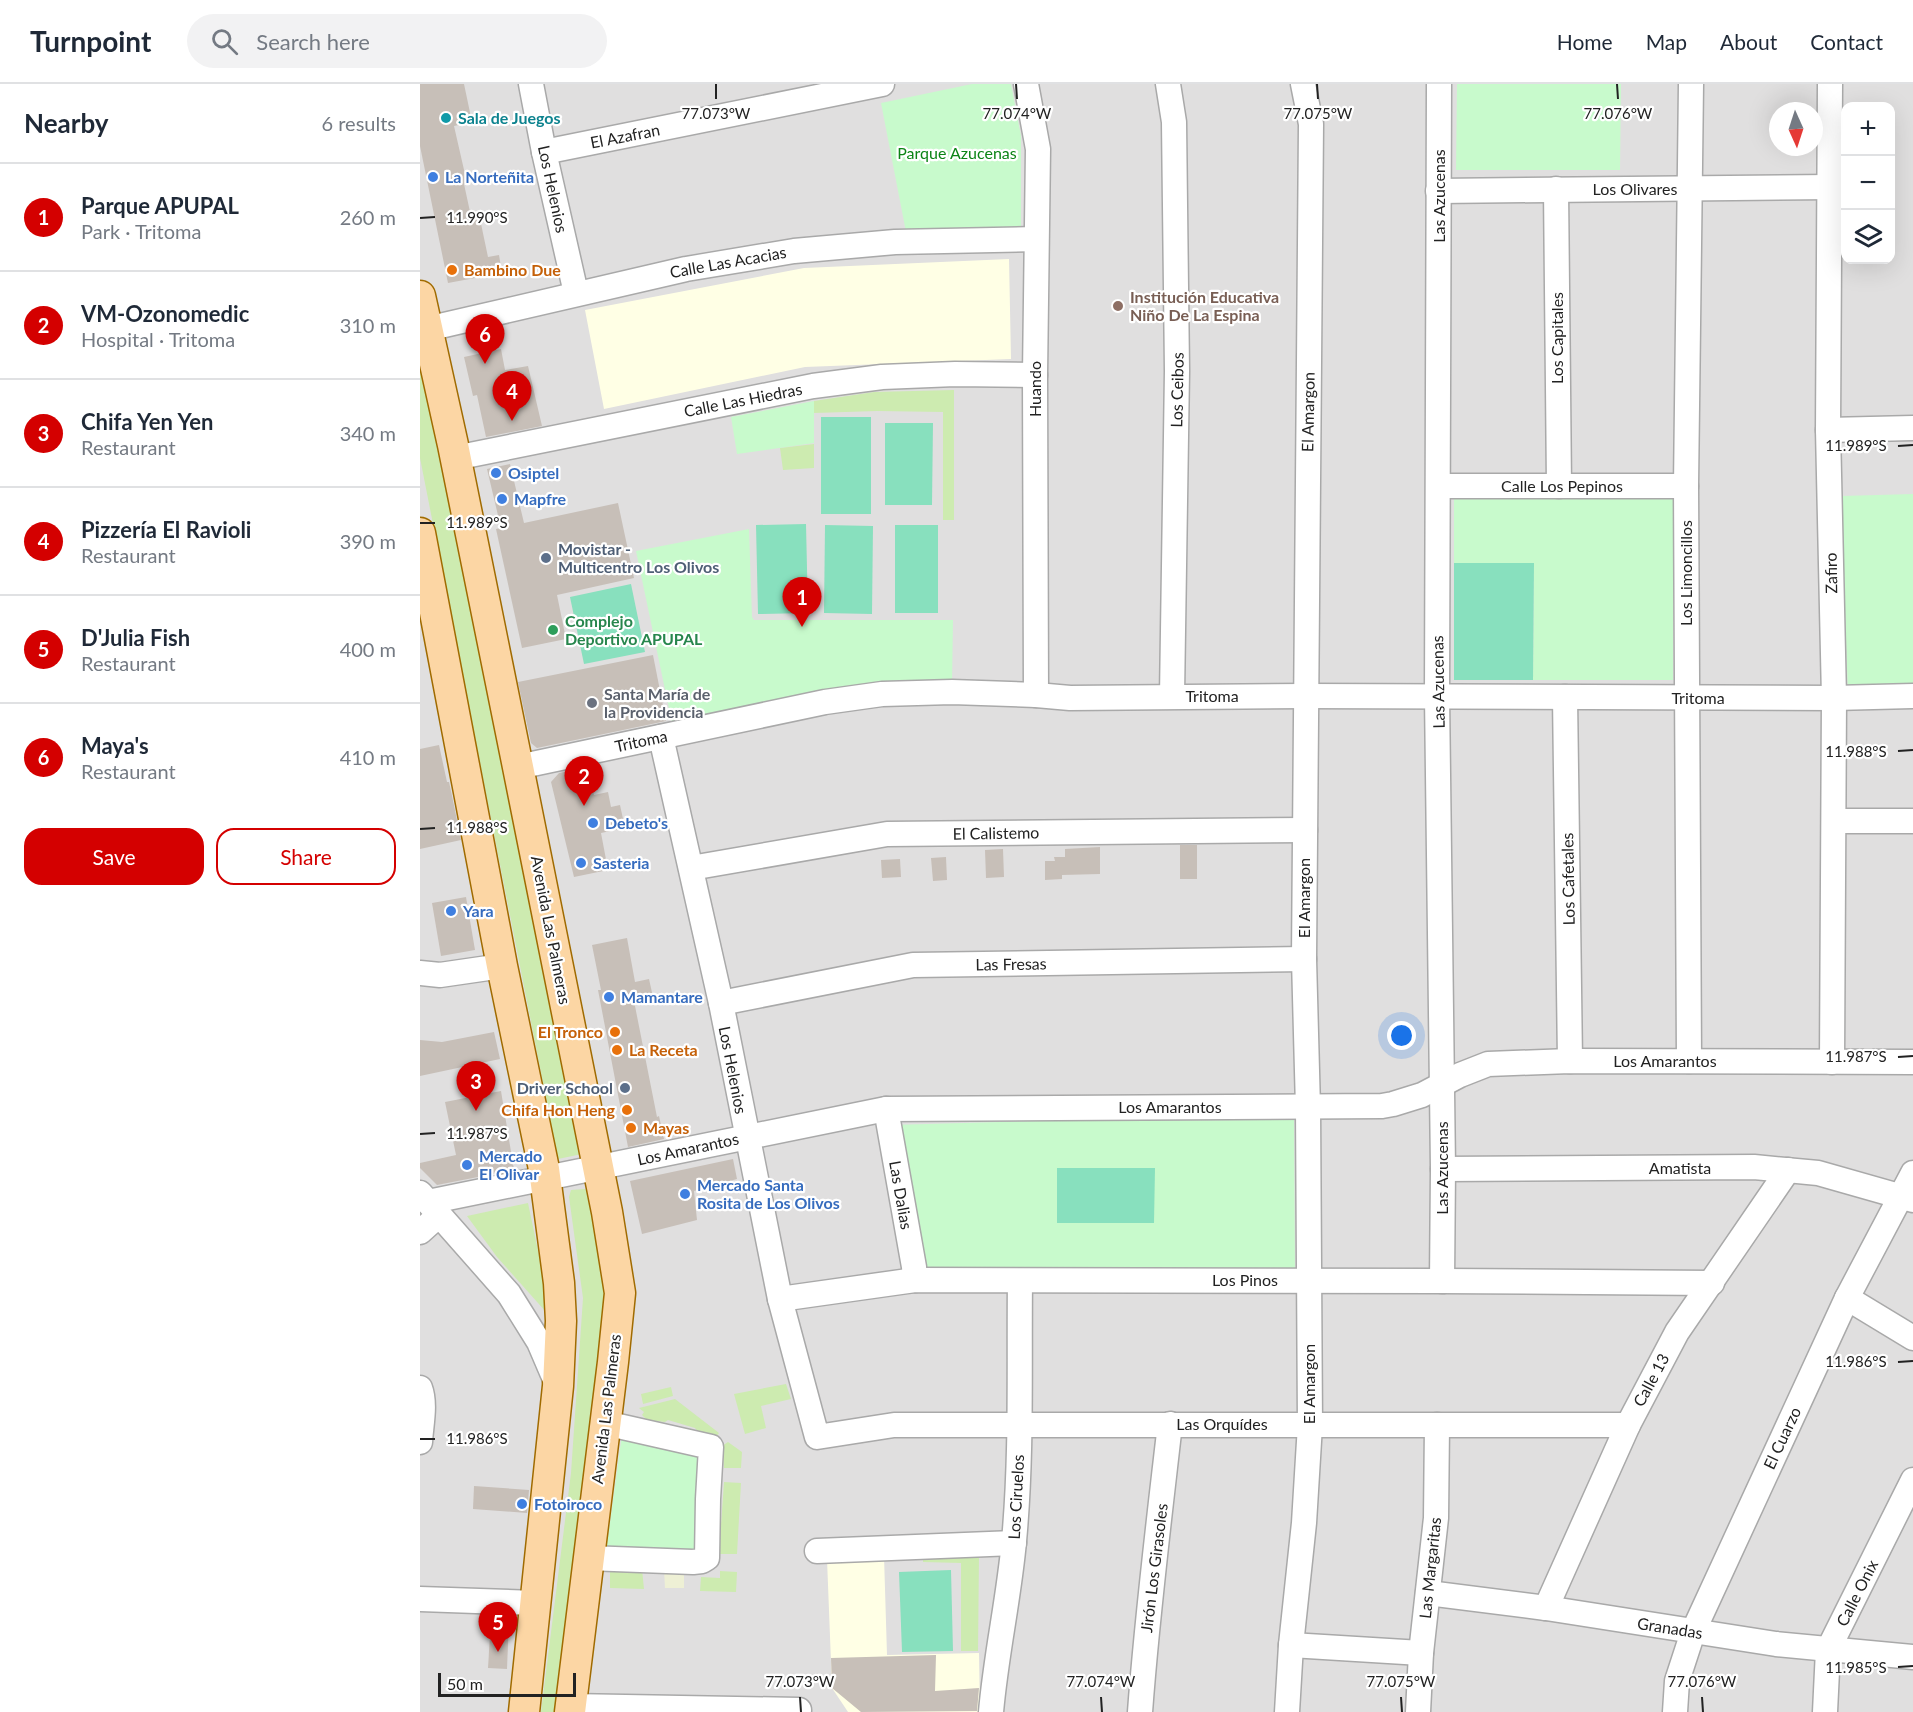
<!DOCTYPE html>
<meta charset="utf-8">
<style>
:root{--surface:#fff;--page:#f2f2f3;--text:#1f2937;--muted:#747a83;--line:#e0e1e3;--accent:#d40000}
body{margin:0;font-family:Lato,sans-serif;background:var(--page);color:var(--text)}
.controls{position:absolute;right:18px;top:18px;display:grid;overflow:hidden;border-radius:12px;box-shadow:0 6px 24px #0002}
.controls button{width:54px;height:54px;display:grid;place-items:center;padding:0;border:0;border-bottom:2px solid var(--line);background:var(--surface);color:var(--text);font:30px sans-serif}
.compass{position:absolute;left:1349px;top:18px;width:54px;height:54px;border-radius:50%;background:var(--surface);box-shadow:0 6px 24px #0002;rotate:177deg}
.scale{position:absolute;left:18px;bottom:15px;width:138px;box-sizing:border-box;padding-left:6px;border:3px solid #222;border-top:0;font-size:16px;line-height:21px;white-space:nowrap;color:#222;-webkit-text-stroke:4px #fff;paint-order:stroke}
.you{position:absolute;left:982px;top:952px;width:21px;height:21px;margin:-15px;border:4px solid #fff;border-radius:50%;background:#1a73e8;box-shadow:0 0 0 9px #1a73e833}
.badge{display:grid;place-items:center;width:39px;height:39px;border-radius:50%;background:var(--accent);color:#fff;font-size:20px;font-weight:700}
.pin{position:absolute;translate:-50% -50px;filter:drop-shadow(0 2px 3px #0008)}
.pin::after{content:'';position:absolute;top:32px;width:21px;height:18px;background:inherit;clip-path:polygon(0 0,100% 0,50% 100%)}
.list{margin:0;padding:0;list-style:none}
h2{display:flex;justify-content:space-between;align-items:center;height:78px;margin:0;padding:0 24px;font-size:26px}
h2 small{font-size:20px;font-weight:400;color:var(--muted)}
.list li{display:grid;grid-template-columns:39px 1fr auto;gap:18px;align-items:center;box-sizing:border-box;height:108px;padding:0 24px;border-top:2px solid var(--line)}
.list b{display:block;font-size:22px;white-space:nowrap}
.list p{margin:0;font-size:20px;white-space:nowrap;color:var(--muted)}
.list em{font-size:20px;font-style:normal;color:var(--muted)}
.actions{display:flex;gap:12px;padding:18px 24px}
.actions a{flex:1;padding:14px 0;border:2px solid var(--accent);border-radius:18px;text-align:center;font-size:21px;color:var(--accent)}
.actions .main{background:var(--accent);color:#fff}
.icon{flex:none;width:33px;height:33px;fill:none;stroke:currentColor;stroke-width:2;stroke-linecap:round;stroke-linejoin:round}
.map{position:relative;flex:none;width:1493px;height:1628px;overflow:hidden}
header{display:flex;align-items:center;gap:36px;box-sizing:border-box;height:84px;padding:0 30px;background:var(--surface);border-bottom:2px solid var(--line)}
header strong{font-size:28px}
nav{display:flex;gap:33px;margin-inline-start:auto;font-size:21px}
.search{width:420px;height:54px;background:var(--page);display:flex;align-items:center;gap:15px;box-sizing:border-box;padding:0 21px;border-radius:33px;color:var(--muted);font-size:22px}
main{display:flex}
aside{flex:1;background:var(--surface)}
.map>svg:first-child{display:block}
.residential{fill:#e0dfdf;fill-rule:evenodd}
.education{fill:#ffffe5}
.farmland{fill:#eef0d5}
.grass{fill:#cdebb0}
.park{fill:#c8facc}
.pitch{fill:#88e0be}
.building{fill:#c7bfb8}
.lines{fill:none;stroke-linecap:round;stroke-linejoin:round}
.minor-casing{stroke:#a9a9a9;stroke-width:27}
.major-casing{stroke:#a06b00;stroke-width:33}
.minor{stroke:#fff;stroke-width:24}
.major{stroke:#fcd6a4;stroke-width:30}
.ticks{fill:none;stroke:#222;stroke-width:2}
.culture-dot{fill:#0f9aa8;stroke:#fff;stroke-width:2}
.shop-dot{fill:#3f7fe0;stroke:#fff;stroke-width:2}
.food-dot{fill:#e8710a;stroke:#fff;stroke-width:2}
.education-dot{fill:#8d6e63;stroke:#fff;stroke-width:2}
.service-dot{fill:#5c6f8a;stroke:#fff;stroke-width:2}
.leisure-dot{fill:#2e9e5b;stroke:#fff;stroke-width:2}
.worship-dot{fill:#6b7280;stroke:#fff;stroke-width:2}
.labels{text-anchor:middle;stroke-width:4.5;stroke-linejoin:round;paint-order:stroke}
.culture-label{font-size:16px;font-weight:bold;fill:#0d838f;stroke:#fff;text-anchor:start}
.street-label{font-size:16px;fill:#222;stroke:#fff}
.park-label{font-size:16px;fill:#0c8416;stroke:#fff}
.shop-label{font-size:16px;font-weight:bold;fill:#366cbe;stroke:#fff;text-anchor:start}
.food-label{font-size:16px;font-weight:bold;fill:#c56008;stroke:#fff;text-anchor:start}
.education-label{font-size:16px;font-weight:bold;fill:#785e54;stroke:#fff;text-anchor:start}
.service-label{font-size:16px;font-weight:bold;fill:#4e5e75;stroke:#fff;text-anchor:start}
.leisure-label{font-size:16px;font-weight:bold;fill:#27864d;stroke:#fff;text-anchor:start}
.worship-label{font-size:16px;font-weight:bold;fill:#5b616d;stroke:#fff;text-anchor:start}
.ticks-label{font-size:15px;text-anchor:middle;fill:#222;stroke:#fff;stroke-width:4.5;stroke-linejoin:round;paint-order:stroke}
</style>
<header>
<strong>Turnpoint</strong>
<div class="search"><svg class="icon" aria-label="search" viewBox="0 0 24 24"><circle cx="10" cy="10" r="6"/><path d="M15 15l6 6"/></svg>Search here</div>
<nav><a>Home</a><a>Map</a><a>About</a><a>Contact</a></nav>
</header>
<main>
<aside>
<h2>Nearby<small>6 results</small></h2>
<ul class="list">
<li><span class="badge">1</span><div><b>Parque APUPAL</b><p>Park · Tritoma</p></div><em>260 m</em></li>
<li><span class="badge">2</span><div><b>VM-Ozonomedic</b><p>Hospital · Tritoma</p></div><em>310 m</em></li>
<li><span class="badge">3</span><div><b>Chifa Yen Yen</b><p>Restaurant</p></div><em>340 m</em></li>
<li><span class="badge">4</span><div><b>Pizzería El Ravioli</b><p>Restaurant</p></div><em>390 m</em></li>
<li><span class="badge">5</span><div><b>D'Julia Fish</b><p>Restaurant</p></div><em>400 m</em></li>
<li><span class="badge">6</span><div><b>Maya's</b><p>Restaurant</p></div><em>410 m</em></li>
</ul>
<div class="actions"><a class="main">Save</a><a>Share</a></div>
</aside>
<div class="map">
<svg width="1493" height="1628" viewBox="0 0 1493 1628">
<rect width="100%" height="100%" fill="#f2efe9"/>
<path class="residential" d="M0,0H1493V1628H0ZM1426,22H1470V176H1426ZM1358,27H1394V63H1358Z"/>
<g class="education">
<polygon points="589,175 591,275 385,283 184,325 165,226 384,184"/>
<polygon points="464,1472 467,1571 559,1569 560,1628 428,1628 412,1604 407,1475"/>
</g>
<polygon class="farmland" points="244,1485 264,1489 264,1504 245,1504"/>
<g class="grass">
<polygon points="0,275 162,1070 138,1075 0,374"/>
<polygon points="534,306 534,436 523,436 523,328 457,327 394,329 394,317 454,308"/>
<polygon points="394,360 394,384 363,386 360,364"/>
<polygon points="165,1105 170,1111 185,1211 165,1387 135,1628 121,1628 151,1389 163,1214 149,1113 151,1106"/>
<polygon points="108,1119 131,1228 126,1228 77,1173 47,1132"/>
<polygon points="366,1300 371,1315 341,1322 346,1344 325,1350 314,1310"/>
<polygon points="251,1303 253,1312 223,1320 221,1310"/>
<polygon points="255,1315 299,1349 293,1357 281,1352 275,1344 248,1336 245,1338 227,1336 222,1331 224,1328 219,1324"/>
<polygon points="308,1358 322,1368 321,1384 304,1384 302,1362"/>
<polygon points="304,1398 321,1399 317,1470 299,1470"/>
<polygon points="503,1472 559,1472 558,1567 541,1567 541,1479 503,1478"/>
<polygon points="190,1483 222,1485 224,1505 190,1504"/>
<polygon points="300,1487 317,1488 316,1508 280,1507 281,1493 300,1494"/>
</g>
<g class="park">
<polygon points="552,0 591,0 601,52 601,149 486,148 461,19"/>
<polygon points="1037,0 1201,0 1200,86 1036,86"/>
<polygon points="394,317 394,359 317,370 311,333"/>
<polygon points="1493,410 1493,609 1428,611 1421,412"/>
<polygon points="1034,414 1253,414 1253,596 1113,596 1114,479 1034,479"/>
<polygon points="329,445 332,533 334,536 533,536 532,600 456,598 396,607 252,639 216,467"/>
<polygon points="874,1036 875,1192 499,1191 471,1041 618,1037"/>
<polygon points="203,1343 291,1363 287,1474 185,1475"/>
</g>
<g class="pitch">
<rect x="401" y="333" width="50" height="97"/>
<polygon points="465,339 513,339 512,421 465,421"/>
<polygon points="386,440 388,529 338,530 336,441"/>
<polygon points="405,441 453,442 452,530 404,529"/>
<rect x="475" y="441" width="43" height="88"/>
<polygon points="1034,479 1114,479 1113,596 1034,596"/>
<polygon points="211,500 225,568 164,580 150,513"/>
<polygon points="637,1084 735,1084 734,1139 637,1139"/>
<polygon points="531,1486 533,1567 482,1568 479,1488"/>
</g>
<g class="building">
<polygon points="0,0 44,0 52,38 34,42 47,99 44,100 52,137 60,135 68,173 79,171 82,189 28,199 0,62"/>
<polygon points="81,265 85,286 108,282 122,342 66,353 57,311 53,312 44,273"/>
<polygon points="90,380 104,439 198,419 214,494 137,511 146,555 102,564 76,445 81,444 67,385"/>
<polygon points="233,571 246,637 117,664 111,659 98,598"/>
<polygon points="19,661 27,698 29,698 31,707 41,756 0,765 0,665"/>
<polygon points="167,683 174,711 188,708 191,723 200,721 205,744 181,749 188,786 154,793 131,698 139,689"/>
<rect x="760" y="761" width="17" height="34"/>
<polygon points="680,763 680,790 642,791 642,795 625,796 625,777 635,777 634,773 645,773 645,765"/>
<polygon points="583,765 584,793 566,794 565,766"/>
<polygon points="526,773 527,796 513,797 511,774"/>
<polygon points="480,775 481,793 462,794 461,776"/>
<polygon points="46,813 55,866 21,872 12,819"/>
<polygon points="207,854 215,898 229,895 233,913 214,917 237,1033 239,1032 244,1055 208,1063 178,906 181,906 172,861"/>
<polygon points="74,948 80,975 0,992 0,956 22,958"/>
<polygon points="81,1007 94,1086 17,1101 0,1084 0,1079 36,1071 25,1018"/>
<polygon points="313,1075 317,1095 274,1107 277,1136 222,1150 210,1097"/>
<polygon points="54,1402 109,1406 107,1429 53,1425"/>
<polygon points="71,1534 89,1535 87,1585 68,1584"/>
<polygon points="516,1571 515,1607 559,1604 557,1627 441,1628 412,1604 411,1574"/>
</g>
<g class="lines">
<g class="minor-casing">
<g id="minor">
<polyline points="111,0 124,68 156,209"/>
<polyline points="606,0 618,65 615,291 616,611"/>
<polyline points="748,0 754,38 757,287 752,612"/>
<polyline points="1019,0 1017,612 1023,1085 1022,1197"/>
<polyline points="1410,0 1408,346 1414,614 1412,978"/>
<polyline points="124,68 462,0"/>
<polyline points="1136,105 1139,402"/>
<polyline points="1018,107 1411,103"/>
<polyline points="7,245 266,185 374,167 475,158 616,155"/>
<polyline points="1408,346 1493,344"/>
<polyline points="35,374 393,302 462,293 535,290 615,291"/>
<polyline points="1019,402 1266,402"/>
<polyline points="1145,613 1150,977"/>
<polyline points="241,653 301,919 360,1215 397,1353 474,1341 1208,1341"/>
<polyline points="98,683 405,618 462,610 532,608 616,611 650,614 885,612 1414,614 1493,612"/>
<polyline points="1414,737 1493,737"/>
<polyline points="271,784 467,750 885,746"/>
<polyline points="0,889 20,891 82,882"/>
<polyline points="301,919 493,881 884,875"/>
<polyline points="1269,977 1266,402 1271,0"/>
<polyline points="466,1025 494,1183 495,1196"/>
<polyline points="1023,1085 1334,1083 1398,1089 1493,1116"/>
<polyline points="0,1109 89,1210 119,1258 137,1300"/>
<polyline points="8,1118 466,1025 962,1022 973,1020 1002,1011 1040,991 1068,980 1150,977 1493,978"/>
<polyline points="0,1148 19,1131"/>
<polyline points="1427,1214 1493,1254"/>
<polyline points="360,1215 495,1196 1022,1197 1292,1199"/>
<path d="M0,1304C6,1320 1,1341 0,1358"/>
<polyline points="397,1467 594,1459"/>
<polyline points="168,1474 273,1478 282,1477 287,1474 288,1415 291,1363 185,1339"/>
<polyline points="1008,1509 1126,1524 1356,1560 1493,1573"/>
<polyline points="0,1515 115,1519"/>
<polyline points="1126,1524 1208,1341 1257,1248 1368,1086"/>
<polyline points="871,1561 1001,1569"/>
<polyline points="150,1622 379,1626"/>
<path d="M571,1628C576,1570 589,1514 594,1457C602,1371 599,1283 600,1197"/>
<path d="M720,1628C727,1532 739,1436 750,1340"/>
<polyline points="867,1628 871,1561 884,1439 890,1341 888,1024 884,875 891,40 883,0"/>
<polyline points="998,1628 1001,1569 1016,1434 1017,1341"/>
<polyline points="1255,1628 1257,1597 1273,1548 1427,1214 1493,1089"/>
<polyline points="1405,1628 1408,1566 1493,1396"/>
</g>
</g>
<g class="major-casing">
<g id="major">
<polyline points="0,212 33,361 98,683 187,1128 200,1209 193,1278 150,1628"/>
<polyline points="0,449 82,882 124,1085 139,1199 141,1237 138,1302 104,1628"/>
</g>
</g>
<use href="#minor" class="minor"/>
<use href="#major" class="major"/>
</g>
<path class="ticks" d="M296,0V15M596,0L597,15M897,0L898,15M1197,0L1198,15M0,134L15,133M1478,362L1493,361M0,439H15M1478,667L1493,666M0,745L15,744M1478,973L1493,972M0,1050L15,1049M1478,1278L1493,1277M0,1355H15M1478,1583L1493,1582M380,1613L381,1628M681,1613L682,1628M981,1613L982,1628M1282,1613L1283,1628"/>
<circle class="culture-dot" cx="26" cy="34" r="6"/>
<g class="shop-dot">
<circle cx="13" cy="93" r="6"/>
<circle cx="76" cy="389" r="6"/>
<circle cx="82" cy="415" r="6"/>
<circle cx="173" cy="739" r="6"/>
<circle cx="161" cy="779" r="6"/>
<circle cx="31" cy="827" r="6"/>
<circle cx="189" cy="913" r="6"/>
<circle cx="47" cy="1081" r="6"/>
<circle cx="265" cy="1110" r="6"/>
<circle cx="102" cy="1420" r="6"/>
</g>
<g class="food-dot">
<circle cx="32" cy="186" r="6"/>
<circle cx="195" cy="948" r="6"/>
<circle cx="197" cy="966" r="6"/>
<circle cx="207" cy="1026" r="6"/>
<circle cx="211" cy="1044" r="6"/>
</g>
<circle class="education-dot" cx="698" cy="222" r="6"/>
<g class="service-dot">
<circle cx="126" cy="474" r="6"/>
<circle cx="205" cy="1004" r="6"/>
</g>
<circle class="leisure-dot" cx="133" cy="546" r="6"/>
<circle class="worship-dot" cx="172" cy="619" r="6"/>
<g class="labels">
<g class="culture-label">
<text x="38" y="40">Sala de Juegos</text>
</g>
<g class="street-label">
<text transform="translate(205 52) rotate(-11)" y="6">El Azafran</text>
<text transform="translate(133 105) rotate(78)" y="6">Los Helenios</text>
<text x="1215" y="111">Los Olivares</text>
<text transform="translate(1019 112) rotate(-90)" y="6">Las Azucenas</text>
<text transform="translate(308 178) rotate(-10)" y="6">Calle Las Acacias</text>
<text transform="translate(1137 254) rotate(-90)" y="6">Los Capitales</text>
<text transform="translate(615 305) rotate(-90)" y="6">Huando</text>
<text transform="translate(757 306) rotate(-89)" y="6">Los Ceibos</text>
<text transform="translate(323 316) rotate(-11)" y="6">Calle Las Hiedras</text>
<text transform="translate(888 328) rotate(-89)" y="6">El Amargon</text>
<text x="1142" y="408">Calle Los Pepinos</text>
<text transform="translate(1266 489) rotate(-90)" y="6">Los Limoncillos</text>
<text transform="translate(1411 489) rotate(-91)" y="6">Zafiro</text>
<text transform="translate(1018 598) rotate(-91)" y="6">Las Azucenas</text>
<text x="792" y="618">Tritoma</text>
<text x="1278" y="620">Tritoma</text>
<text transform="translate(221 657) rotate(-12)" y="6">Tritoma</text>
<text transform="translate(576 749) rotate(-1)" y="6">El Calistemo</text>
<text transform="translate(1148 795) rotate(-91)" y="6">Los Cafetales</text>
<text transform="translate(884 814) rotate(-90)" y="6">El Amargon</text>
<text transform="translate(131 846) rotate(79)" y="6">Avenida Las Palmeras</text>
<text transform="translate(591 880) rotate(-1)" y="6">Las Fresas</text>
<text x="1245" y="983">Los Amarantos</text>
<text transform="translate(313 986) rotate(79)" y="6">Los Helenios</text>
<text x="750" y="1029">Los Amarantos</text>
<text transform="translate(268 1065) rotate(-12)" y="6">Los Amarantos</text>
<text transform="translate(1022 1084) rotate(-90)" y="6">Las Azucenas</text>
<text x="1260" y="1090">Amatista</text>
<text transform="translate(481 1111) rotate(80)" y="6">Las Dalias</text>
<text x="825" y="1202">Los Pinos</text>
<text transform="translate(1231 1296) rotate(-62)" y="6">Calle 13</text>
<text transform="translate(889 1300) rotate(-90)" y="6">El Amargon</text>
<text transform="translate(186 1325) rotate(-83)" y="6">Avenida Las Palmeras</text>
<text x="802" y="1346">Las Orquídes</text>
<text transform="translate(1362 1354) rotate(-65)" y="6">El Cuarzo</text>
<text transform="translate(596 1413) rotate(-87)" y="6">Los Ciruelos</text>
<text transform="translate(734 1484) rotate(-83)" y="6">Jirón Los Girasoles</text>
<text transform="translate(1010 1484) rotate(-84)" y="6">Las Margaritas</text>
<text transform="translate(1437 1509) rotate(-63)" y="6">Calle Onix</text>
<text transform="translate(1250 1544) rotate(9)" y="6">Granadas</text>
</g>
<g class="park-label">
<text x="537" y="75">Parque Azucenas</text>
</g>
<g class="shop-label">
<text x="25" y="99">La Norteñita</text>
<text x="88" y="395">Osiptel</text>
<text x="94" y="421">Mapfre</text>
<text x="185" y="745">Debeto's</text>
<text x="173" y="785">Sasteria</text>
<text x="43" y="833">Yara</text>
<text x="201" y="919">Mamantare</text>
<text x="59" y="1078">Mercado<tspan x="59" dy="18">El Olivar</tspan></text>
<text x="277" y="1107">Mercado Santa<tspan x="277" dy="18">Rosita de Los Olivos</tspan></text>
<text x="114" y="1426">Fotoiroco</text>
</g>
<g class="food-label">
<text x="44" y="192">Bambino Due</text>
<text x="183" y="954" text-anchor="end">El Tronco</text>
<text x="209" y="972">La Receta</text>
<text x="195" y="1032" text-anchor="end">Chifa Hon Heng</text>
<text x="223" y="1050">Mayas</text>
</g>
<g class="education-label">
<text x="710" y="219">Institución Educativa<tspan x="710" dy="18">Niño De La Espina</tspan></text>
</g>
<g class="service-label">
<text x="138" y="471">Movistar -<tspan x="138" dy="18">Multicentro Los Olivos</tspan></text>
<text x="193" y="1010" text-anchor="end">Driver School</text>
</g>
<g class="leisure-label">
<text x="145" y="543">Complejo<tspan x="145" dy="18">Deportivo APUPAL</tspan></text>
</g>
<g class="worship-label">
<text x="184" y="616">Santa María de<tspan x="184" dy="18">la Providencia</tspan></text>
</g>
</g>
<g class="ticks-label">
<text x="296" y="35">77.073°W</text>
<text x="597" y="35">77.074°W</text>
<text x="898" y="35">77.075°W</text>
<text x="1198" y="35">77.076°W</text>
<text x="57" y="139">11.990°S</text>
<text x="1436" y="367">11.989°S</text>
<text x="57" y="444">11.989°S</text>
<text x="1436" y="673">11.988°S</text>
<text x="57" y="749">11.988°S</text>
<text x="1436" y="978">11.987°S</text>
<text x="57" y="1055">11.987°S</text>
<text x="1436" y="1283">11.986°S</text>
<text x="57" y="1360">11.986°S</text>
<text x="1436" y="1589">11.985°S</text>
<text x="380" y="1603">77.073°W</text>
<text x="681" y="1603">77.074°W</text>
<text x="981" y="1603">77.075°W</text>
<text x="1282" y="1603">77.076°W</text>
</g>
</svg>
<div class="controls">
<button>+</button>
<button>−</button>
<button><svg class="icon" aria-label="layers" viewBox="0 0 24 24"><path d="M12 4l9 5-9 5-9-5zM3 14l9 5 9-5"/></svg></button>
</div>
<svg class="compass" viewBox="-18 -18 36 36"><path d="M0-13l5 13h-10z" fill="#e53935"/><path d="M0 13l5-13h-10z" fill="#747a83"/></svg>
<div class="scale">50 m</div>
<div class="you"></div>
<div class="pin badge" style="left:382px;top:543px">1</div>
<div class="pin badge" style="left:164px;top:722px">2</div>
<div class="pin badge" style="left:56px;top:1027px">3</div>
<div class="pin badge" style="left:92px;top:337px">4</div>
<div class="pin badge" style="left:78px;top:1568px">5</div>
<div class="pin badge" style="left:65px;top:280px">6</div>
</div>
</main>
